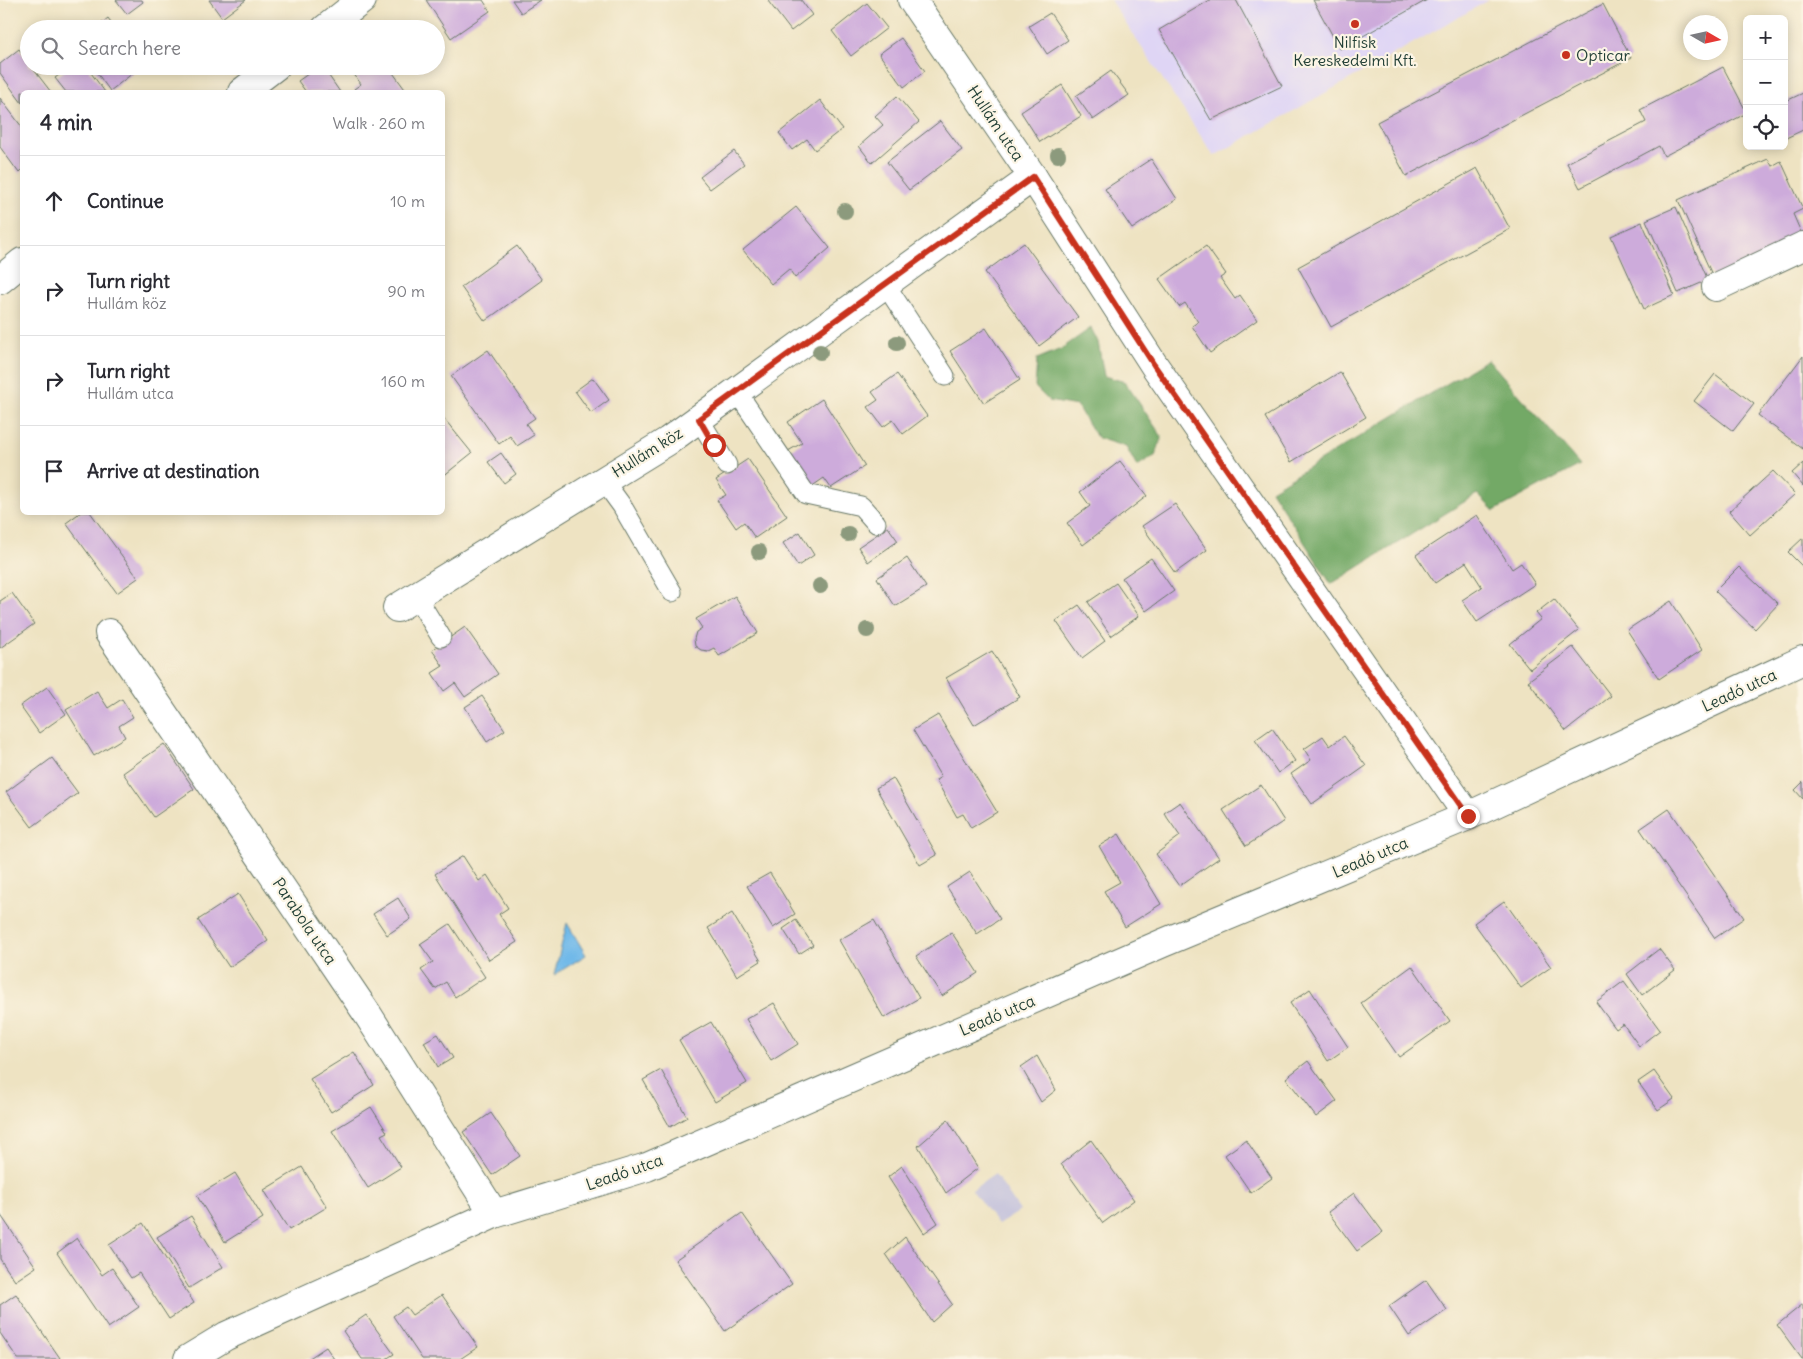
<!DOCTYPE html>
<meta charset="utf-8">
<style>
:root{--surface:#fff;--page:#f7f7f7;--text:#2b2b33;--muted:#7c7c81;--line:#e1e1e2}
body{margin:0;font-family:Delius,sans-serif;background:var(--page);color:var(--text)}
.controls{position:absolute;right:15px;top:15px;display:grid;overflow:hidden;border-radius:8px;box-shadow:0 2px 12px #0003}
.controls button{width:45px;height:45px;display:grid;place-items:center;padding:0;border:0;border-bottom:1px solid var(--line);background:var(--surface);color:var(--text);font:25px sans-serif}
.compass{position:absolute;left:1683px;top:15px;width:45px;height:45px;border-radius:50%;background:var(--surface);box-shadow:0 2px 12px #0003;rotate:99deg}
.stop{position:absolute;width:15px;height:15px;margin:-11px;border:4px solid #c8321e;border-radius:50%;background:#fff}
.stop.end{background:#c8321e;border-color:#fff;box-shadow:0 1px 5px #0008}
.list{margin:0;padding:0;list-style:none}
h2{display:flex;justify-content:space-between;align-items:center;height:65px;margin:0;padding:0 20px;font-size:21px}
h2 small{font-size:16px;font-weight:400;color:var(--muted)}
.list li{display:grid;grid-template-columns:32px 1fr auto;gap:15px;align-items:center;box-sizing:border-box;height:90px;padding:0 20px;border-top:1px solid var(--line)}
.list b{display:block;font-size:19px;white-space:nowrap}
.list p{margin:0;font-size:16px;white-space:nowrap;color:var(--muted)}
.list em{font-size:16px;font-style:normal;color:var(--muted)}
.icon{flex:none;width:28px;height:28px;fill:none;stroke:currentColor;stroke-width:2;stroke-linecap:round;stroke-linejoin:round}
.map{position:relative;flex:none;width:1803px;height:1359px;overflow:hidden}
.search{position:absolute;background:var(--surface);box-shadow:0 2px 12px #0003;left:20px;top:20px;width:425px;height:55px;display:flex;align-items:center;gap:12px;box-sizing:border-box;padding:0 18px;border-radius:28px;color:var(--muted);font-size:19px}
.panel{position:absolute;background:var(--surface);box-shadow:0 2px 12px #0003;left:20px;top:90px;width:425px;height:425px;border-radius:8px}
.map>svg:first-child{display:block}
.built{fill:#dfd5f5}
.industrial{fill:#c3c1db}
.forest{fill:#73a966;stroke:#49734d}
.water{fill:#71b9e9;stroke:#487b8e}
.building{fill:#cdabdb}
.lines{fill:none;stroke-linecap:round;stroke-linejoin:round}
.lane-casing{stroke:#677766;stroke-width:21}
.street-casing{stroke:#677766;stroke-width:30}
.lane{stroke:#fff;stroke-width:19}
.street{stroke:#fff;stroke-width:28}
.tree{fill:#8c9a7d}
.route{stroke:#c8321e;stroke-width:6}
.poi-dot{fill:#c8321e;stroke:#fcf5e5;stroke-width:2}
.labels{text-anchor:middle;stroke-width:4.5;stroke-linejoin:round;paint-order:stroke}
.poi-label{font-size:16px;fill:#1f3d34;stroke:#fcf5e5}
.street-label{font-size:16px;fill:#1f3d34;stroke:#fcf5e5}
</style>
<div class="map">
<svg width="1803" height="1359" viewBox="0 0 1803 1359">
<rect width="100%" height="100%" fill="#fcf5e5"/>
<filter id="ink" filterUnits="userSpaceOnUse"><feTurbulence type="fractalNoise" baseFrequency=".02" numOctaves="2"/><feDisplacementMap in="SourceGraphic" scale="10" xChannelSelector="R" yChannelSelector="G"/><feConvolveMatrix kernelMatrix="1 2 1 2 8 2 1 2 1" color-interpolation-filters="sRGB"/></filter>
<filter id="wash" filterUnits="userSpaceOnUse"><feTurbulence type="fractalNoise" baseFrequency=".0096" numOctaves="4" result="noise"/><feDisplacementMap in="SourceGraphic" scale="20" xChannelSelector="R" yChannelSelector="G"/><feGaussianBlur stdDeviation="1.12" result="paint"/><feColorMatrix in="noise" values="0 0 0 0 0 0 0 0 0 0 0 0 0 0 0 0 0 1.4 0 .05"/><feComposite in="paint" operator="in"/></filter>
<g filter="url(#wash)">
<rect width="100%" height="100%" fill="#eee3c2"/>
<polygon class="built" points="1110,0 1489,0 1214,156"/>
<polygon class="industrial" points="995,1174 1020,1211 998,1225 972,1190"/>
<g class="forest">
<polygon points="1091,328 1098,342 1104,376 1125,382 1162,437 1155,456 1137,467 1126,447 1098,438 1091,429 1077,406 1049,401 1035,387 1037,359 1061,349"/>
<polygon points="1488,359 1580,465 1494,511 1477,494 1331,584 1271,490"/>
</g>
<polygon class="water" points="567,923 586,955 554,975"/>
<g id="blocks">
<g class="building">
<polygon points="116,0 142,0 143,2 127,14"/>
<polygon points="209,0 246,0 222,18"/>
<polygon points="426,0 483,0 490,11 451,38"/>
<polygon points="512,0 541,0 521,13"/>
<polygon points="769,0 801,0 812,15 791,31 768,1"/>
<polygon points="1210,0 1236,0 1282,86 1211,120 1159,30"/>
<polygon points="1313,0 1427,0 1340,49"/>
<polygon points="867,3 887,28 851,56 832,31"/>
<polygon points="1603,4 1631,58 1406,176 1377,122"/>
<polygon points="1050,13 1068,40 1047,54 1029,26"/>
<polygon points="108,18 116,29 94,29"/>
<polygon points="901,38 925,71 904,87 879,54"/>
<polygon points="19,49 29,63 29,66 31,66 51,92 22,92 22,103 0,73 0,64"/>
<polygon points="71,66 86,66 105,92 66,92 55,78"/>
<polygon points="92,66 142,66 110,91"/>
<polygon points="319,66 322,66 340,92 306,92 298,81"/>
<polygon points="348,66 388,66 407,92 356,92 354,89 361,84"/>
<polygon points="1723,67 1747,113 1664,156 1659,146 1580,188 1567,163 1646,122 1640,110"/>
<polygon points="1111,71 1129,95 1093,120 1076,96"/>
<polygon points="1062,85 1081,116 1040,142 1021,112"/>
<polygon points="1803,93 1803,130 1784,139 1784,102"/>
<polygon points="897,96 919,122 872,163 859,146 883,125 875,116"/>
<polygon points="0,98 22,127 22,170 19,173 0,147"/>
<polygon points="820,100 842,129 815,150 807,139 792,150 779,133"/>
<polygon points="940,121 962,150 909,190 887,162"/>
<polygon points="734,151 744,164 710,189 700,177"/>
<polygon points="1151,159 1177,199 1132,229 1105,189"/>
<polygon points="1768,159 1772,166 1781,161 1803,209 1793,214 1803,237 1714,279 1678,200"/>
<polygon points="1477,168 1510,229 1331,327 1298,267"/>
<polygon points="796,207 830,248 795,278 789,269 771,284 743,250"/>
<polygon points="1676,207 1708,280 1678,293 1646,220"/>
<polygon points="1642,222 1674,295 1644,309 1611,236"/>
<polygon points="1024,243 1078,317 1039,346 985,272"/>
<polygon points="517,246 542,280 485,321 461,287"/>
<polygon points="1206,246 1226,274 1220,278 1235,299 1240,295 1257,320 1210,353 1192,326 1198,322 1185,303 1179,307 1159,279"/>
<polygon points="986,328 1020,380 984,403 950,351"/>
<polygon points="488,350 535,418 526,424 534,435 517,446 510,436 499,444 451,376"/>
<polygon points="1803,356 1803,449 1758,415"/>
<polygon points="1340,372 1366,417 1291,462 1265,417"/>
<polygon points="897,374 927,416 903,434 893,420 883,427 868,407 878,400 872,392"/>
<polygon points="1715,374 1754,404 1733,431 1694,401"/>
<polygon points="593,378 609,400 591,413 575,391"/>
<polygon points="822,399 865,466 831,488 824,478 811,487 788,451 802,443 788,422"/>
<polygon points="442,416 472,453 442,477"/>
<polygon points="501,453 516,474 504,483 488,462"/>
<polygon points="748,459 787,516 755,538 744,522 736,528 717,500 726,495 716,480"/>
<polygon points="1120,461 1147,496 1083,545 1067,523 1090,506 1080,492"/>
<polygon points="1803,463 1803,486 1792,473"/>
<polygon points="1773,471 1795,494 1750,535 1729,511"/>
<polygon points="1175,504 1207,550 1175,573 1142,526"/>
<polygon points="81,512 90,512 138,578 117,593 66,523"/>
<polygon points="1477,515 1512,569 1521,563 1535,584 1477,622 1462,600 1482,587 1466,562 1435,583 1416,555"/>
<polygon points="888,527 898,541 868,562 858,547"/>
<polygon points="800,532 814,555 798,566 783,543"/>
<polygon points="1803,538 1803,567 1788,552"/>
<polygon points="907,558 926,587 895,606 877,578"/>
<polygon points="1151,558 1174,591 1146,611 1122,578"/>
<polygon points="1739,567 1778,604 1755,629 1715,591"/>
<polygon points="1116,583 1139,616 1111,636 1088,602"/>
<polygon points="12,593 34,624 0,648 0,601"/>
<polygon points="735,596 758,633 719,656 714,648 708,651 701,650 695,646 694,639 696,632 702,628 696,619"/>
<polygon points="1554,599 1579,630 1530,669 1510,644 1541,619 1536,613"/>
<polygon points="1671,601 1702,650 1659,679 1627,630"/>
<polygon points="1079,605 1105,641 1082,658 1056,621"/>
<polygon points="465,627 498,674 465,697 455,683 444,691 432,673 443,666 432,650"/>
<polygon points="1573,647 1611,696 1566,731 1528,681"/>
<polygon points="992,651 1020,697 974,725 946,678"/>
<polygon points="47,687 66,714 39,733 20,706"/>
<polygon points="97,691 108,708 122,699 133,717 119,726 125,737 94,756 66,710"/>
<polygon points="482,696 505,730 487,742 465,707"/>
<polygon points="938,715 997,812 971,828 963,814 957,817 936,780 941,777 913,730"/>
<polygon points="1272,728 1295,761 1278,773 1255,740"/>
<polygon points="1323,736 1330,746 1344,736 1366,766 1312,804 1291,774 1311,760 1304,749"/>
<polygon points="164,744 194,789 154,817 123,773"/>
<polygon points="52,758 78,793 32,827 6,792"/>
<polygon points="893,778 937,855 920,865 876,788"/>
<polygon points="1803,782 1803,799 1795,790"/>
<polygon points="1261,785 1284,821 1246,846 1223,810"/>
<polygon points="1180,802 1219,858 1179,886 1156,854 1180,836 1164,813"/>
<polygon points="1669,809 1744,918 1715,938 1640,829"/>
<polygon points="1119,834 1161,904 1125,927 1104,891 1120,882 1099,846"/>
<polygon points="463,856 479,881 487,875 508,908 499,914 517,942 489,960 435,874"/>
<polygon points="970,872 1000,919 977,934 947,887"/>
<polygon points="770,873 795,914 773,928 747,886"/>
<polygon points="238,894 268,941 229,967 198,920"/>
<polygon points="398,898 411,919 387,935 373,914"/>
<polygon points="1504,901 1551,967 1521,988 1474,923"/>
<polygon points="732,913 761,961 737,976 708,928"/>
<polygon points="796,920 813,945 799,954 783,929"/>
<polygon points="874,920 919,998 884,1018 839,940"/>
<polygon points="450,924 485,977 455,997 446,982 435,989 421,970 433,962 420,944"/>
<polygon points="952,933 978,973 942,996 916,956"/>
<polygon points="1659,949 1675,970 1642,995 1627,974"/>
<polygon points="1412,966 1450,1021 1399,1057 1361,1003"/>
<polygon points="1624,981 1660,1030 1639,1046 1623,1024 1616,1029 1596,1002"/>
<polygon points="1310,989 1348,1047 1328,1061 1290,1003"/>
<polygon points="774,1003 798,1044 771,1061 746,1019"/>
<polygon points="711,1022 747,1083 715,1102 679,1040"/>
<polygon points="438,1034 453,1058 438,1067 424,1042"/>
<polygon points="354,1052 374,1085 331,1112 310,1079"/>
<polygon points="1037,1056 1056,1090 1041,1102 1021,1067"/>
<polygon points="1308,1061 1337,1101 1316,1117 1286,1078"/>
<polygon points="661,1070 687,1117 670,1127 643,1080"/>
<polygon points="1654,1071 1674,1099 1658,1110 1638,1082"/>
<polygon points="371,1107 387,1132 381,1135 401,1167 368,1188 332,1131"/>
<polygon points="491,1113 520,1156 492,1175 463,1132"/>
<polygon points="948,1120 978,1168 946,1193 918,1146"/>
<polygon points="1091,1140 1134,1200 1103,1223 1061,1164"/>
<polygon points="1246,1140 1272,1178 1251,1193 1225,1155"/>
<polygon points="902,1166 938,1223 924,1233 888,1177"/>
<polygon points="302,1167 327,1207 289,1230 264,1190"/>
<polygon points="235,1173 263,1218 225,1242 197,1196"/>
<polygon points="1354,1193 1383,1232 1357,1251 1328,1212"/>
<polygon points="742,1213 792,1284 725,1331 675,1260"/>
<polygon points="0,1214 36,1267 15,1281 0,1259"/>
<polygon points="191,1216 223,1267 189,1288 157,1237"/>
<polygon points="143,1223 194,1303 169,1319 139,1273 131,1278 109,1245"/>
<polygon points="905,1237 952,1304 932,1322 886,1254"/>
<polygon points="77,1238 102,1275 112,1268 139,1307 108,1328 57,1253"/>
<polygon points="1426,1280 1447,1310 1409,1336 1389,1306"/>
<polygon points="16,1294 60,1358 59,1359 18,1359 0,1333 0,1305"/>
<polygon points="442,1295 478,1347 460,1359 422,1359 393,1316 406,1307 412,1315"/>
<polygon points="1803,1304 1803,1359 1802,1359 1777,1325"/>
<polygon points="366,1315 394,1354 386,1359 362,1359 343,1331"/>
<polygon points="326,1347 334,1359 308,1359"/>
</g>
</g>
</g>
<g filter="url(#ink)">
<use href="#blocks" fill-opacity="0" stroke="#677766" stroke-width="1"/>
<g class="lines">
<g class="lane-casing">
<g id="lane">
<polyline points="885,284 945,376"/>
<polyline points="737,392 806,494 861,506 876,523"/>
<polyline points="699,419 727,465"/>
<polyline points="603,480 622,506 672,592"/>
<polyline points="416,596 441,637"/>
</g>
</g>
<g class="street-casing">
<g id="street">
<polyline points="912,0 1033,177 1154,365 1468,816"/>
<polyline points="325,29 362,0"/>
<polyline points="242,92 276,66"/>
<polyline points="0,280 22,262"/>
<polyline points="1716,287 1803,246"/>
<polyline points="397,608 668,441 1033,177"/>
<polyline points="109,633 368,1015 494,1214"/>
<polyline points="188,1359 226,1336 494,1214 647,1167 1163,943 1468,816 1803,660"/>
</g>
</g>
<use href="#lane" class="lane"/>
<use href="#street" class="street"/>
</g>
<g class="tree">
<circle cx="1058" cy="155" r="8"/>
<circle cx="845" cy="211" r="8"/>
<circle cx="897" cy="343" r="8"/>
<circle cx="820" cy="352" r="8"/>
<circle cx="848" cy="534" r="8"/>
<circle cx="759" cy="552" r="8"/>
<circle cx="820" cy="586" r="8"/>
<circle cx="867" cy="630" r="8"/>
</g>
</g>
<g class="lines" filter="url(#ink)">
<polyline class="route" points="714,445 699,419 1033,177 1154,365 1468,816"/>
</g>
<g class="poi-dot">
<circle cx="1355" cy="24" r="5"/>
<circle cx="1566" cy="55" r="5"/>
</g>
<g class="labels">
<g class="poi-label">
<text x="1355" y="48">Nilfisk<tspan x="1355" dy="18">Kereskedelmi Kft.</tspan></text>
<text x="1576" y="61" text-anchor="start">Opticar</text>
</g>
<g class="street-label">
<text transform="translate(996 123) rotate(56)" y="6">Hullám utca</text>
<text transform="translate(647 452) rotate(-32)" y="6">Hullám köz</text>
<text transform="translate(1739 690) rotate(-25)" y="6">Leadó utca</text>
<text transform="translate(1370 857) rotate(-23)" y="6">Leadó utca</text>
<text transform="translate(305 921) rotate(56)" y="6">Parabola utca</text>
<text transform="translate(997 1015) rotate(-23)" y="6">Leadó utca</text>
<text transform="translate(624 1172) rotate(-19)" y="6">Leadó utca</text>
</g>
</g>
</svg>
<div class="controls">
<button>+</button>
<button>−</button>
<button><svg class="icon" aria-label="locate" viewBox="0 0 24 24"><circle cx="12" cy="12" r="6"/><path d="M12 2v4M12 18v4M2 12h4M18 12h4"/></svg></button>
</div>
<svg class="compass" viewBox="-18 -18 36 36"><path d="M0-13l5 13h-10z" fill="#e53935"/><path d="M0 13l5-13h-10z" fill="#7c7c81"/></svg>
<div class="stop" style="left:714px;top:445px"></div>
<div class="stop end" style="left:1468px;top:816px"></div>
<div class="search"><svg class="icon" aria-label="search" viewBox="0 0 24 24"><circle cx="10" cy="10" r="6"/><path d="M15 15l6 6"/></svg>Search here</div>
<section class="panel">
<h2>4 min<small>Walk · 260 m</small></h2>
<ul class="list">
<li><svg class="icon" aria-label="ahead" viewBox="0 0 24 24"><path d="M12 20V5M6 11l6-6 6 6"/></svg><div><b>Continue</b></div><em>10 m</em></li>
<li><svg class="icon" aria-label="right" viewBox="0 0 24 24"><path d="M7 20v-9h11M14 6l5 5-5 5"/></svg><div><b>Turn right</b><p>Hullám köz</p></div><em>90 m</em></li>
<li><svg class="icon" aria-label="right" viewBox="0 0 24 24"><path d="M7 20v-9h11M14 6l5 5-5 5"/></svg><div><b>Turn right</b><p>Hullám utca</p></div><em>160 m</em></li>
<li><svg class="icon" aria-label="arrive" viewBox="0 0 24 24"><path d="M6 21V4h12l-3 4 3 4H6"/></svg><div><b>Arrive at destination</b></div></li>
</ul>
</section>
</div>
